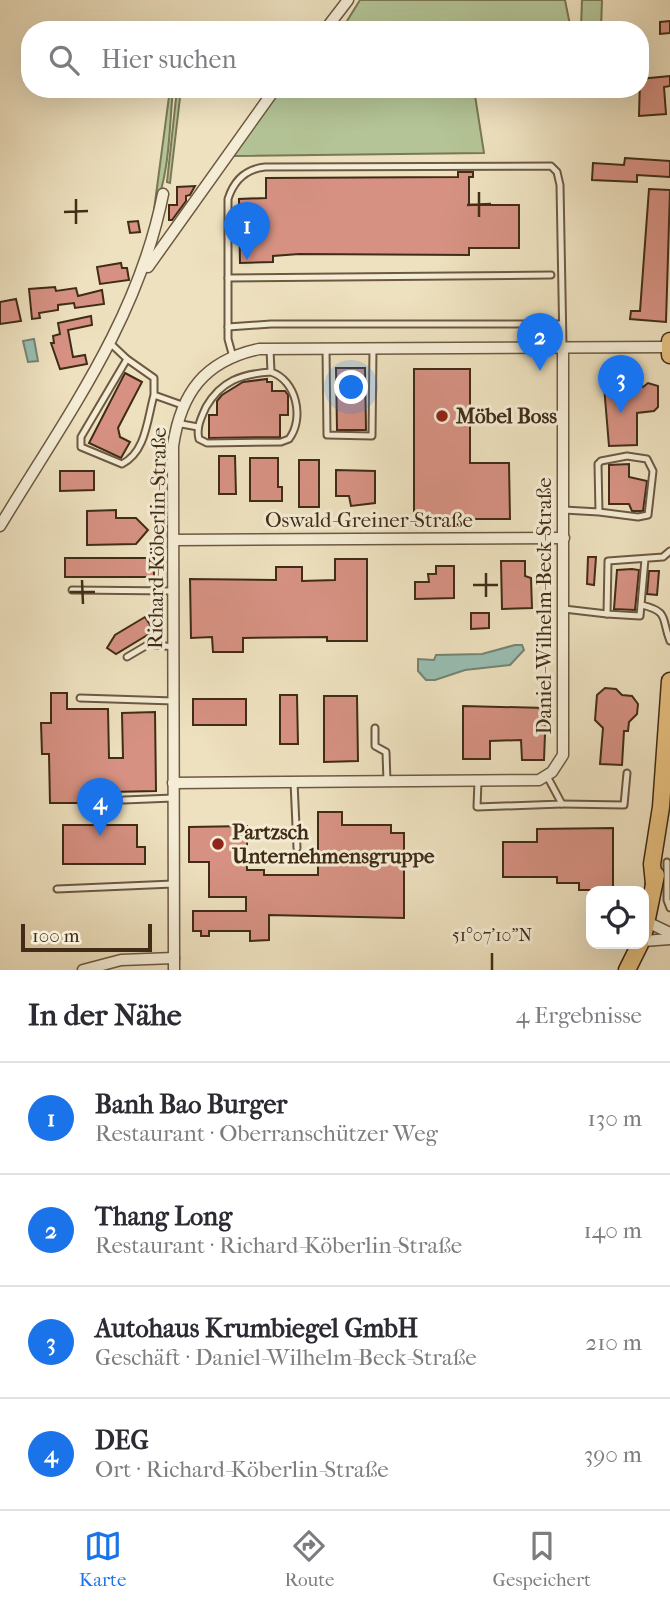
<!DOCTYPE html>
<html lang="de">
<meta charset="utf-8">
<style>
:root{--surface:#fff;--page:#f2f2f3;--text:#2b2b33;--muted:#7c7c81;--line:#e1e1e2;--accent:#1a73e8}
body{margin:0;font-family:"IM FELL French Canon",serif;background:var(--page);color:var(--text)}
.controls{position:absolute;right:21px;bottom:21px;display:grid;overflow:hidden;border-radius:14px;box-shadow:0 7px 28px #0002}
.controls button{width:63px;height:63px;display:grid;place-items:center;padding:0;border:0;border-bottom:2px solid var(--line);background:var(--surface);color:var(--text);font:35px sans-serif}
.scale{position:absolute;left:21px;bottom:18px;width:131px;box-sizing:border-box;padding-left:7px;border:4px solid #402c17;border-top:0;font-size:19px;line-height:24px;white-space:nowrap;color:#402c17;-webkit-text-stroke:5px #f4ecd5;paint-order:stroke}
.you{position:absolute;left:352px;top:388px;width:24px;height:24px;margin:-18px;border:5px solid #fff;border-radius:50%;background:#1a73e8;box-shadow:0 0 0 10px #1a73e833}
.badge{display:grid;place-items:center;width:46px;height:46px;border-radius:50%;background:var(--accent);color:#fff;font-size:23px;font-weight:700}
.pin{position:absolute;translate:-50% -58px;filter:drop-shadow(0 2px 4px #0008)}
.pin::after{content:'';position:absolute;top:37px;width:24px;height:21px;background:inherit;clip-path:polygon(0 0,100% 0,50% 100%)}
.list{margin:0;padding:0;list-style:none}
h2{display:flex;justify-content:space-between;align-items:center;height:91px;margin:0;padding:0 28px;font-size:30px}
h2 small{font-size:23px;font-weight:400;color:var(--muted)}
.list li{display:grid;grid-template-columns:46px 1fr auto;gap:21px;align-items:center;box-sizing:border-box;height:112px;padding:0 28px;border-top:2px solid var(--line)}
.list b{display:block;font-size:26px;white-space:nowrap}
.list p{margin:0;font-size:23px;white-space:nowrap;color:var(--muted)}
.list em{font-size:23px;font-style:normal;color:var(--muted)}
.icon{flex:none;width:38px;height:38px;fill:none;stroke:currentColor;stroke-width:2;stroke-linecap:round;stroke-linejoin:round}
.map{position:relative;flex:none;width:670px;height:970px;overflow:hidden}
.search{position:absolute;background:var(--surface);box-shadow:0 7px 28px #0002;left:21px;right:21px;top:21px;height:77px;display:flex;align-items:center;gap:18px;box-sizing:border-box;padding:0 24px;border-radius:28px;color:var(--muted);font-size:26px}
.sheet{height:539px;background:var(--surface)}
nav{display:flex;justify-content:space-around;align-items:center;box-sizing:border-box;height:98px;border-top:2px solid var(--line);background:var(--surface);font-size:19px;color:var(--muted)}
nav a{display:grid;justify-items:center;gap:4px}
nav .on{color:var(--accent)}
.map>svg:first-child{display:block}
.green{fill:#b4c496;stroke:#7a7856;stroke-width:2}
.water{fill:#99beb2;stroke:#758474;stroke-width:2}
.building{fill:#d69182;stroke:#402c17;stroke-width:2}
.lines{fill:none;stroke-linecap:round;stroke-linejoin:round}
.lane-casing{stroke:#6c5941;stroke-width:9}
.street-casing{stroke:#6c5941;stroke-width:13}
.primary-casing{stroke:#402c17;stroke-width:19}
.lane{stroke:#f4ecd5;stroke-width:5}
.street{stroke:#f4ecd5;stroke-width:10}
.primary{stroke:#e7c080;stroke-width:16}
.ticks{fill:none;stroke:#402c17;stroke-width:2.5}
.poi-dot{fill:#8f2418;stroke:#f4ecd5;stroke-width:2.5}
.labels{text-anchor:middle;stroke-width:6;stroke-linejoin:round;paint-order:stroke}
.poi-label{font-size:21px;font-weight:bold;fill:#402c17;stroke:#f4ecd5;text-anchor:start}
.street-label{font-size:21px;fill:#402c17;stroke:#f4ecd5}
.ticks-label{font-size:18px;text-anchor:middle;fill:#402c17;stroke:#f4ecd5;stroke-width:6;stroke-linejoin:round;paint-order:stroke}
</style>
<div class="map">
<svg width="670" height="970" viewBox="0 0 670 970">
<rect width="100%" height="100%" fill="#eee1bf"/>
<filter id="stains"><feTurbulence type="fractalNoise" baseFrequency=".00286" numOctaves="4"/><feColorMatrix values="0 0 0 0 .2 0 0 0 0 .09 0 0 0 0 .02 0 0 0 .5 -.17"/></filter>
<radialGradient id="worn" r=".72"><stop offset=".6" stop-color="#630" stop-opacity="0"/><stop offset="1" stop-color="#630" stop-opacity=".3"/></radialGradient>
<g class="green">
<polygon points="360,0 565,0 571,30 359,30 347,21"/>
<polygon points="582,0 602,0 601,29 581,28"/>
<path d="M170,89H173C169,129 170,174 154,210Z"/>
<polygon points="177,89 181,89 170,183 167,182"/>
<polygon points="278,89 474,89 484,153 233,156"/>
</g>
<g class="water">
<polygon points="34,339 38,361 28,362 23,341"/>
<polygon points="515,645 522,645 524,650 510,665 465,670 435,680 426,680 418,671 418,659 434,660 436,655 482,654"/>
</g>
<g class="building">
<polygon points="670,21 670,33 660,34 660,22"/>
<polygon points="670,76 670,86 664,87 666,114 639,116 640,79"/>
<polygon points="625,158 670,161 670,177 637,175 637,182 592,180 593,163 624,165"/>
<polygon points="458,172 473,172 473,177 469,177 469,205 519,205 519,248 469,248 469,255 299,254 273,256 273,262 240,263 239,199 266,198 266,178 458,177"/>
<polygon points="195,186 190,195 186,196 186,201 172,220 169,220 169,205 177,205 177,187"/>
<polygon points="649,189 670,190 666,322 630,319 631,311 640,311"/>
<polygon points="138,221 140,232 130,233 128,222"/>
<polygon points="121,263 122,268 127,268 129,280 100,284 97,267"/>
<polygon points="55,287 56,291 76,288 78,296 102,290 104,304 75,308 74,303 58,305 58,310 39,313 40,318 32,319 29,289"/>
<polygon points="16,299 21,321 0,324 0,302"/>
<polygon points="91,316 92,325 68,330 73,357 85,355 87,364 60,369 51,343 54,343 53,336 60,334 58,323"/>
<polygon points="336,368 365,368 366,430 337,430"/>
<polygon points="414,369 470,369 470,463 509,463 510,519 414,519"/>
<polygon points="125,373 142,382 118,428 120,437 130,442 121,458 89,443"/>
<polygon points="267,379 267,382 272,382 272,391 285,391 288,395 288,415 280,415 280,437 209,438 209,415 217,415 217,401 222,395 243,382"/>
<polygon points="635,380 643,387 648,383 658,386 658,407 654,411 637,413 637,445 609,446 604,386 609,381"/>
<polygon points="219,456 235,456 236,494 219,494"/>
<polygon points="250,458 278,458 278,487 282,487 282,501 250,501"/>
<rect x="299" y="460" width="20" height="47"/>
<polygon points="629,464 629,477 647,481 643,511 632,511 629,504 609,504 609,465"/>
<polygon points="336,470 375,471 375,503 351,506 349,496 336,496"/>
<polygon points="60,471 94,471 94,490 60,491"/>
<polygon points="116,510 116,518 136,518 148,530 136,544 87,545 87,511"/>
<polygon points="588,557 596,557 594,585 587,584"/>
<rect x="65" y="558" width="89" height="19"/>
<polygon points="335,559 367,559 367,641 327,641 327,637 243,638 243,652 213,652 212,637 191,638 190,579 276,580 276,567 302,567 302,581 335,580"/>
<polygon points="501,561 525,561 525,576 531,578 532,608 502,609"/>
<polygon points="436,566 454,566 454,598 415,599 415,582 429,582 428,574 436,574"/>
<polygon points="632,569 639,570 635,610 614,609 617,570"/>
<polygon points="649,571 659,571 657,595 647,594"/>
<polygon points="471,613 489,613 489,628 471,629"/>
<polygon points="145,617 154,631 116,654 107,648 115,635"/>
<polygon points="605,688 616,689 622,695 632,696 638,704 637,714 629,722 628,731 624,731 622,765 600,764 603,728 595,720 597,695"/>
<polygon points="51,693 67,693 67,709 108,709 109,758 123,758 122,713 155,712 156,791 110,792 110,803 50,803 49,754 42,754 41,723 51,723"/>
<polygon points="280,695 297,695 298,744 280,744"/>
<polygon points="324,696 357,696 358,761 324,762"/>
<rect x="193" y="699" width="53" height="26"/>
<polygon points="463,706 546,708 544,760 522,760 521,740 490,741 490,759 463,759"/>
<polygon points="318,812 342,812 342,825 391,825 391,833 404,833 404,918 269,915 269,940 250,941 250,931 209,931 209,936 201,936 201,931 193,931 193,911 246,911 246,897 209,897 209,862 189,862 189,827 247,826 247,870 264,870 264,875 318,875"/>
<polygon points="63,825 137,825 137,847 145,847 145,864 63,864"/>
<polygon points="613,828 613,890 579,890 579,883 557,883 557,877 503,877 503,842 537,842 537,829"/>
</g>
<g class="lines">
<g class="lane-casing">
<g id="lane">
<polyline points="228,278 551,275"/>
<polyline points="228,327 271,324 561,324"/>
<polyline points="109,342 127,359"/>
<path d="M270,349L271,372C241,374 221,381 206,407C201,418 196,428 199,439L207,443L281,442L289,439C305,418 296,380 271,372"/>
<polyline points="326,349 327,435 372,436 373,349"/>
<path d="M233,357L228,339V199C234,180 246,169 265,167L551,166L557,172L560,185L563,347"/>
<path d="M154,395V378L127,359L81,437V447L122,464C146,452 147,420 154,395L182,405"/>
<polyline points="176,423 198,427"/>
<polyline points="564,510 599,512 598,464 601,461 627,456 647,459 653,471 648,515 638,517 599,512"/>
<polyline points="645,559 640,616 607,614 608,561 663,557 670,551"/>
<polyline points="72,590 174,591"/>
<path d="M642,605C670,612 661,619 670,641"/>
<polyline points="564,609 607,614"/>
<polyline points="127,657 149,644 173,647"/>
<polyline points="80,698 174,701"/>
<polyline points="375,728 375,746 386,752 387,782"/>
<polyline points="478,781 477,807 562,804 547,776"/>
<polyline points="294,782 297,848"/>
<polyline points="124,800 173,798"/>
<polyline points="562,804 624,805 627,773"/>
<polyline points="667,862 667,900 670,908"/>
<polyline points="57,889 173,884"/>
</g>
</g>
<g class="street-casing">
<g id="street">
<polyline points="325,30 348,0"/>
<polyline points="148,267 275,89"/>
<path d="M0,526C65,418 138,321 163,194"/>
<polyline points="174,540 564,538"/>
<polyline points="173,783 539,780 552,772 563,755 563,348"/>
<polyline points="647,922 670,933"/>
<polyline points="644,941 670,939"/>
<polyline points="83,970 121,960 174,958"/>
<path d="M174,970L173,446C181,393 204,361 259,349L669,347"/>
</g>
</g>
<g class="primary-casing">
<g id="primary">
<polyline points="670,341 670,355"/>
<polyline points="654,884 652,864 661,807 670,681"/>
<polyline points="644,933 656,875"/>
<polyline points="627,970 640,944"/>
</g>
</g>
<use href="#lane" class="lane"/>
<use href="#street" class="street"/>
<use href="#primary" class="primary"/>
</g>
<path class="ticks" d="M479,192V217M76,199V224M467,205L491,204M64,212L88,211M486,573V597M82,580L83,604M473,585H498M70,592H95M492,953V970"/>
<g class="poi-dot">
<circle cx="442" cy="416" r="7"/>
<circle cx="218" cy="844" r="7"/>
</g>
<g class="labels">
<g class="poi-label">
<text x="456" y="423">Möbel Boss</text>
<text x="232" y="839">Partzsch<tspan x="232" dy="24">Unternehmensgruppe</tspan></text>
</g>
<g class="street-label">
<text x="369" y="527">Oswald-Greiner-Straße</text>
<text transform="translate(157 538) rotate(-89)" y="7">Richard-Köberlin-Straße</text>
<text transform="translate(544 606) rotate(-90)" y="7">Daniel-Wilhelm-Beck-Straße</text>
</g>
</g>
<g class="ticks-label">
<text x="492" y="941">51°07'10"N</text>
</g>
<rect width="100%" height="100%" filter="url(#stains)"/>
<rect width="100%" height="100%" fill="url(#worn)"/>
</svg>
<div class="controls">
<button><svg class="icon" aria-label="locate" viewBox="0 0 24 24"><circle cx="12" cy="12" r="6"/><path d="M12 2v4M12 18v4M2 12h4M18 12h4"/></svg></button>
</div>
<div class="scale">100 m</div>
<div class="you"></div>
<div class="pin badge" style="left:247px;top:260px">1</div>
<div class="pin badge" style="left:540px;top:371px">2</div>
<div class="pin badge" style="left:621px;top:413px">3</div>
<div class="pin badge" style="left:100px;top:836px">4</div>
<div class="search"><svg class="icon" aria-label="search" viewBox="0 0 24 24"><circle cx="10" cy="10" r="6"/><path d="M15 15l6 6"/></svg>Hier suchen</div>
</div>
<section class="sheet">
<h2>In der Nähe<small>4 Ergebnisse</small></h2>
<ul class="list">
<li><span class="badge">1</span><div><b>Banh Bao Burger</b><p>Restaurant · Oberranschützer Weg</p></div><em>130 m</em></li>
<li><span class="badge">2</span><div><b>Thang Long</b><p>Restaurant · Richard-Köberlin-Straße</p></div><em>140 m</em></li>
<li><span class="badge">3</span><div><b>Autohaus Krumbiegel GmbH</b><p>Geschäft · Daniel-Wilhelm-Beck-Straße</p></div><em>210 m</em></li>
<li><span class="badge">4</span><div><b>DEG</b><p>Ort · Richard-Köberlin-Straße</p></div><em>390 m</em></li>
</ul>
</section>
<nav>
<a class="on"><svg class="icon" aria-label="map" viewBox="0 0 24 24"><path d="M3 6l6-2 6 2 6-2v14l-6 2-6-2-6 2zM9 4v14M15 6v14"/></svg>Karte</a>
<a><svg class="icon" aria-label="directions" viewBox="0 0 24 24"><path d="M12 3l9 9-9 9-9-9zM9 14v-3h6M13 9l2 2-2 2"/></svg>Route</a>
<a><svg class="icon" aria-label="saved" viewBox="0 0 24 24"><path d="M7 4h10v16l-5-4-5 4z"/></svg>Gespeichert</a>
</nav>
